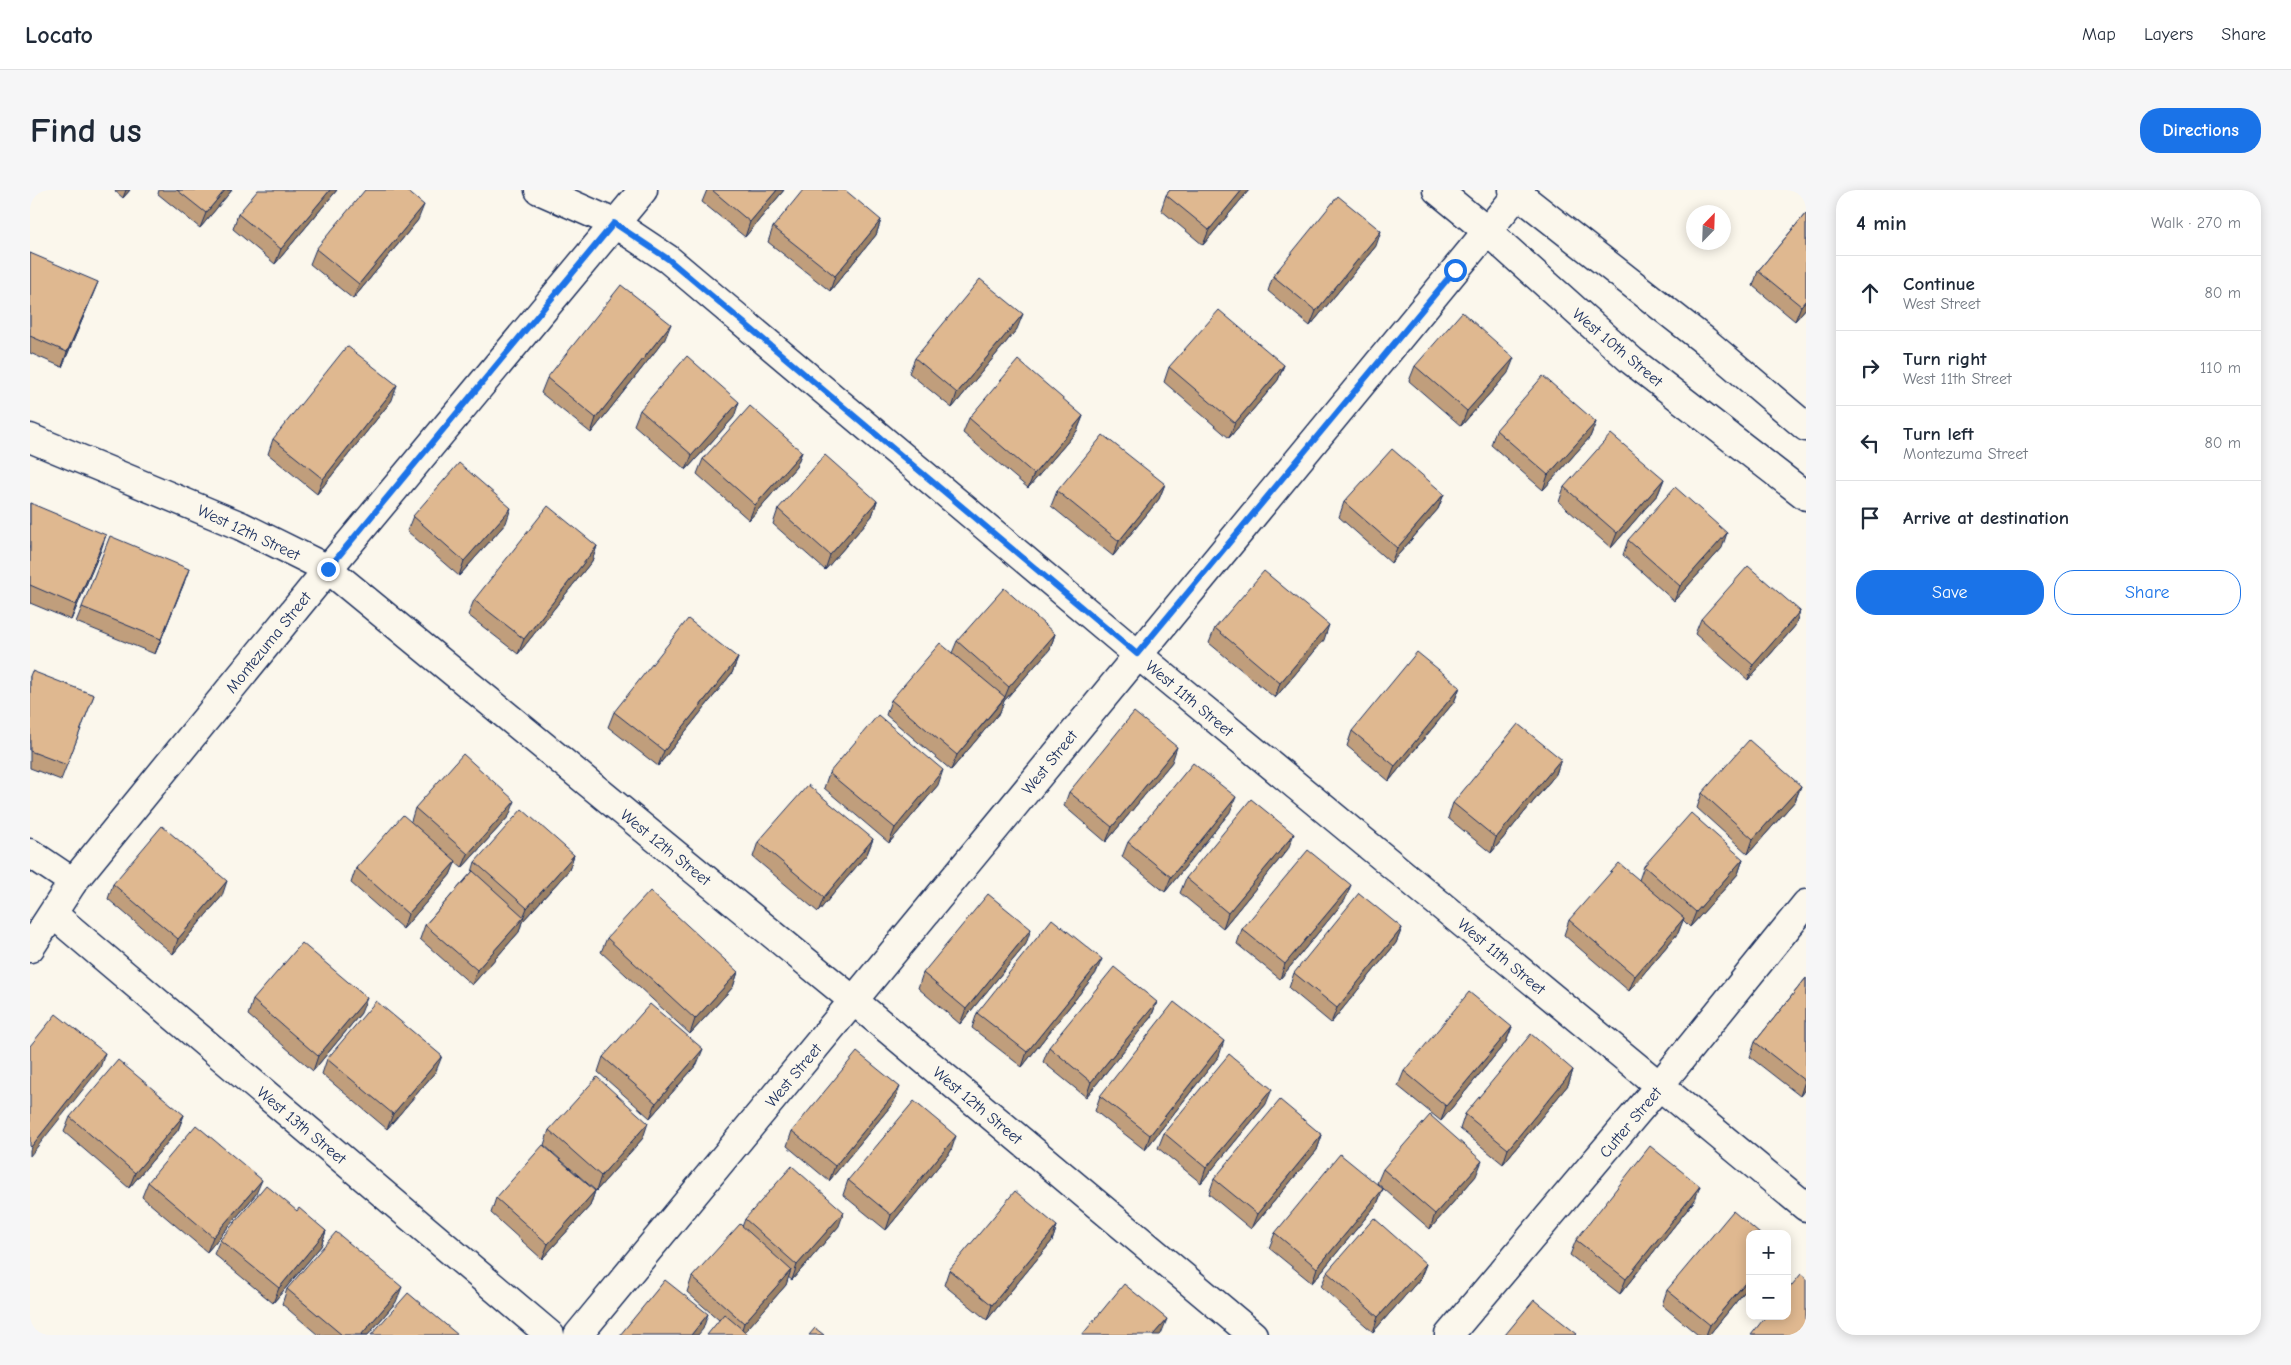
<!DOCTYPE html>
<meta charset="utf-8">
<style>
:root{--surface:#fff;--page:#f6f6f7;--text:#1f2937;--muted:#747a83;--line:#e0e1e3;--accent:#1a73e8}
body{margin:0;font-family:"Comic Neue",sans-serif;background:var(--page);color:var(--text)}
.controls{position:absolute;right:15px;bottom:15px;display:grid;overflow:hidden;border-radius:10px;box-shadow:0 2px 12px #0003}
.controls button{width:45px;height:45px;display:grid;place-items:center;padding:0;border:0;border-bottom:1px solid var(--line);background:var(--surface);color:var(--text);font:25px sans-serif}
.compass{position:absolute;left:1656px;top:15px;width:45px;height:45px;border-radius:50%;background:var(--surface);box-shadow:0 2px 12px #0003;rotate:23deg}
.stop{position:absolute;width:15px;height:15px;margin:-11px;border:4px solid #1a73e8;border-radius:50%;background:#fff}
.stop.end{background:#1a73e8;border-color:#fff;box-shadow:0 1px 5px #0008}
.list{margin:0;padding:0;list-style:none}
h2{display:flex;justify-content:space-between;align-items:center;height:65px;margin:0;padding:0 20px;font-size:21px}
h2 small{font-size:16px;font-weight:400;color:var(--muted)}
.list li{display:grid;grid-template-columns:32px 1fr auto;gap:15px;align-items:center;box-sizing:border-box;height:75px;padding:0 20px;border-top:1px solid var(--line)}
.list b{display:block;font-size:19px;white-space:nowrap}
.list p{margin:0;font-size:16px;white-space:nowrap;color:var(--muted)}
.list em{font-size:16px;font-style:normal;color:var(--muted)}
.actions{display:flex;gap:10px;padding:15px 20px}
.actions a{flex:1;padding:11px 0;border:1px solid var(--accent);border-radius:20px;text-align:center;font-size:18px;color:var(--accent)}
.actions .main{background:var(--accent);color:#fff}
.icon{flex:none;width:28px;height:28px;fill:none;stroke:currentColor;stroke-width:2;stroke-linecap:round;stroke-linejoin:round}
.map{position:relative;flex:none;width:1776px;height:1145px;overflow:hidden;border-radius:20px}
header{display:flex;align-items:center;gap:30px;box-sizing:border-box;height:70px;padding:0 25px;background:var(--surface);border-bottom:1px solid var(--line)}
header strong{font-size:24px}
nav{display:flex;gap:28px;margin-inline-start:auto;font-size:18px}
.intro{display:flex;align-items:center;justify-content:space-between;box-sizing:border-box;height:120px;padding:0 30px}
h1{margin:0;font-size:35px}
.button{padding:12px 22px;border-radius:20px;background:var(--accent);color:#fff;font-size:18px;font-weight:700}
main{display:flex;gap:30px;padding:0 30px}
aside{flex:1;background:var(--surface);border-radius:20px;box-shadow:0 2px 12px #0003}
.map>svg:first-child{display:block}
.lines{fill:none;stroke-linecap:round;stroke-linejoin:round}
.street-casing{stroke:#1b2f5e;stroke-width:31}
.secondary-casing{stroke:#1b2f5e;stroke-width:31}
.street{stroke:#fbf7ec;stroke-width:28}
.secondary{stroke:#fbf7ec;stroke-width:28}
.wall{fill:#c09e7c;stroke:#1b2f5e}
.shaded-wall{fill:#9c8165;stroke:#1b2f5e}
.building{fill:#dfb890;stroke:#1b2f5e}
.route{stroke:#1a73e8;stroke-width:6}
.labels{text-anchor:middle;stroke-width:4.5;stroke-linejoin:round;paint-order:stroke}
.street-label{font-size:16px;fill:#1b2f5e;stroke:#fbf7ec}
</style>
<header>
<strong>Locato</strong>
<nav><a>Map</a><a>Layers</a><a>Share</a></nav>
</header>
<div class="intro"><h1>Find us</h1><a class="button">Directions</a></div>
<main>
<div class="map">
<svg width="1776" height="1145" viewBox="0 0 1776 1145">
<rect width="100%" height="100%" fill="#fbf7ec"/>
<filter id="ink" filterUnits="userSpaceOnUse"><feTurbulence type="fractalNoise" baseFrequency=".02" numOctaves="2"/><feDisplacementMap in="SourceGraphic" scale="10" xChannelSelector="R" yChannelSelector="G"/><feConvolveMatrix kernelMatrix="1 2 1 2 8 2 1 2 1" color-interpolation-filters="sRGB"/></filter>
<g filter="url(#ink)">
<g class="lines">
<g class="street-casing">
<g id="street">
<polyline points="509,0 584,33 638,69 1107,464 1776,1017"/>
<polyline points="0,248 211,336 298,379 824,811 1223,1145"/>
<polyline points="0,663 43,692"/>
<polyline points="23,724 520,1145"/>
<polyline points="0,758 43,692 298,379 613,0"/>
<polyline points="548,1145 1491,0"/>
<polyline points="1419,1145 1629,896 1776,714"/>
</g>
</g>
<g class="secondary-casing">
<g id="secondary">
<polyline points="1407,0 1457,41 1602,171 1776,306"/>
<polyline points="1483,0 1675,151 1776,237"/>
</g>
</g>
<use href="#street" class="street"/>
<use href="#secondary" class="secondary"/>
</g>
<g class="wall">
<polygon points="84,0 100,0 93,8"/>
<polygon points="129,0 202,0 170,38 128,4"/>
<polygon points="307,0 245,74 203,39 208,24"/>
<polygon points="677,0 754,0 715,47 672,12"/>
<polygon points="1140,0 1219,0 1173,55 1131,20 1136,5"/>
<polygon points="1776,23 1776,118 1765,131 1723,96 1728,81"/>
<polygon points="388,30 323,109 280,74 286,59"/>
<polygon points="851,30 846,45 800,101 738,52 743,37"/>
<polygon points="1346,56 1280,136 1238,101 1243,86"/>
<polygon points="0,63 62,107 32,177 0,163"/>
<polygon points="987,139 922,218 879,183 885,168"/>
<polygon points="635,149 561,243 511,203 517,188"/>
<polygon points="1254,175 1248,190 1199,248 1134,192 1139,177"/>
<polygon points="1385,176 1478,183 1431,236 1379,191"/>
<polygon points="362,210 287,304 238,264 243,249"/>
<polygon points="610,220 704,227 656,280 604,235"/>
<polygon points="1053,226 1047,241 998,298 933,243 939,228"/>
<polygon points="1566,232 1560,247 1513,300 1461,255 1466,240"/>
<polygon points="772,262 766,277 719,330 667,284 673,269"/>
<polygon points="1634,289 1628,304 1581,358 1529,312 1534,297"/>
<polygon points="1135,294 1129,309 1083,366 1021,316 1027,301"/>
<polygon points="1414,304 1408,319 1361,373 1309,327 1314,312"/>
<polygon points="847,311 842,326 795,380 743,334 748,319"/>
<polygon points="0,313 71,360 41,430 0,413"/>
<polygon points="383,326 476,333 429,386 377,341"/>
<polygon points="1598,350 1692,358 1644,411 1593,365"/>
<polygon points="567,356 562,371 488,464 438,425 444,410"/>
<polygon points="154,393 125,464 46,432 52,417"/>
<polygon points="1770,421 1765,436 1718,490 1665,444 1671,429"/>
<polygon points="1185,438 1294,450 1245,508 1179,453"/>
<polygon points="1025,444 1020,459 974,511 970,522 921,580 856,525 861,510 922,463 927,451"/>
<polygon points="708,468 702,483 628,576 578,537 584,522"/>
<polygon points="0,486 64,505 31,590 0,578"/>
<polygon points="1430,497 1424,512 1359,591 1317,556 1322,541"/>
<polygon points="1531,569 1526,584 1461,663 1418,628 1423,613"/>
<polygon points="1142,572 1076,652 1034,616 1039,602"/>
<polygon points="799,583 908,595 859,653 794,598"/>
<polygon points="1771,596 1765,611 1718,664 1667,618 1672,603"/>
<polygon points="385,618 479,626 432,678 425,672 420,685 373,739 321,693 326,678 381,631"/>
<polygon points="1200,622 1135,702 1092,667 1098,652"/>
<polygon points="843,649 837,664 788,722 723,667 728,652"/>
<polygon points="1258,659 1193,738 1150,703 1156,688"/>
<polygon points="544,665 539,680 492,732 489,742 442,795 390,749 395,735 442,682 445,672"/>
<polygon points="1713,669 1708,684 1660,737 1653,730 1648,743 1599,801 1534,745 1539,730 1609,690 1614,676"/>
<polygon points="83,694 192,706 143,764 78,709"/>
<polygon points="1315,710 1250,789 1207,754 1212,739"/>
<polygon points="1372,738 1366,753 1301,833 1259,798 1264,783"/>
<polygon points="577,748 708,782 703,797 660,844 571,762"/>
<polygon points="996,754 930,834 888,798 893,783"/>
<polygon points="1066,783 992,877 942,838 947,823"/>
<polygon points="1776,788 1776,898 1770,906 1720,867 1725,852"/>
<polygon points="223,810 331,823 283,881 218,825"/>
<polygon points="1127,812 1121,827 1056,907 1013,872 1019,857"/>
<polygon points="1482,837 1476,852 1411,931 1368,896 1374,881"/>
<polygon points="1189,866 1115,960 1065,921 1070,906"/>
<polygon points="573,867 667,874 620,928 568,882"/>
<polygon points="297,869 406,881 357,939 292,884"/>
<polygon points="1543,880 1538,895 1473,974 1430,939 1435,924"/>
<polygon points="864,912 799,991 757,956 762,941"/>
<polygon points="1236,914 1171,993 1128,958 1134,943"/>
<polygon points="154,925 148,940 99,998 34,942 40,927"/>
<polygon points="519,940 613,948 566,1001 514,955"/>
<polygon points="1292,945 1287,960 1221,1039 1179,1004 1184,989"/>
<polygon points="921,961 856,1040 813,1005 818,990"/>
<polygon points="1353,979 1446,986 1400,1039 1347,993"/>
<polygon points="118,992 226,1004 177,1062 112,1007"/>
<polygon points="1353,999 1347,1014 1282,1093 1239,1058 1245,1043"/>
<polygon points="565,1001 560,1016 512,1069 461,1023 466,1008"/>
<polygon points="1665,1010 1590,1104 1540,1065 1546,1050"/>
<polygon points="267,1021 296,1041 291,1056 243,1113 184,1064 190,1050"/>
<polygon points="715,1029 809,1036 762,1090 758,1087 756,1095 715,1141 689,1130 657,1102 662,1087 712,1037"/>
<polygon points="1027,1036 1022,1051 957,1130 914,1095 919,1080"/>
<polygon points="1720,1044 1720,1095 1679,1145 1668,1145 1632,1115 1637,1100"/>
<polygon points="1396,1074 1390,1089 1343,1142 1291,1097 1297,1082"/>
<polygon points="257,1099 366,1112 338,1145 288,1145 252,1114"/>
</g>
<g class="shaded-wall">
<polygon points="96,0 100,0 93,8"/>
<polygon points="195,0 202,0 170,38 176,23"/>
<polygon points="300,0 307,0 245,74 251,59"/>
<polygon points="747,0 754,0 715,47 720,32"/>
<polygon points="1212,0 1219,0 1173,55 1179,40"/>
<polygon points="394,15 388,30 323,109 329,94"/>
<polygon points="851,30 846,45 800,101 805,86"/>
<polygon points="1351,41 1346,56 1280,136 1286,121"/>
<polygon points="68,92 62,107 32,177 37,162"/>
<polygon points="1776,110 1776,118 1765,131 1771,116"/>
<polygon points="993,124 987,139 922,218 927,203"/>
<polygon points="641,134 635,149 561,243 566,228"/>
<polygon points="1484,168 1478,183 1431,236 1437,221"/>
<polygon points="1254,175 1248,190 1199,248 1205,233"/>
<polygon points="367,195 362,210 287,304 293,289"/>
<polygon points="709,212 704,227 656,280 662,265"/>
<polygon points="1053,226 1047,241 998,298 1004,284"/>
<polygon points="1566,232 1560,247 1513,300 1518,285"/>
<polygon points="772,262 766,277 719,330 725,315"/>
<polygon points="1634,289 1628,304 1581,358 1587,343"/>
<polygon points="1135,294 1129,309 1083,366 1089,351"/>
<polygon points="1414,304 1408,319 1361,373 1367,358"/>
<polygon points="847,311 842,326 795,380 800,365"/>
<polygon points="481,318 476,333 429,386 434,371"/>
<polygon points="1697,343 1692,358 1644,411 1650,396"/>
<polygon points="76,345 71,360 41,430 46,415"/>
<polygon points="567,356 562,371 488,464 494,449"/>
<polygon points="159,379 154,393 125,464"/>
<polygon points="1770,421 1765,436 1718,490 1723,475"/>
<polygon points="1299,435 1294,450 1245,508 1250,493"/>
<polygon points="1025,444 1020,459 974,511 970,522 921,580 927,565 974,509 979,497"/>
<polygon points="708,468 702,483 628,576 634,561"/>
<polygon points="1430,497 1424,512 1359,591 1365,576"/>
<polygon points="1147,557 1142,572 1076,652 1082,637"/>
<polygon points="1531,569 1526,584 1461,663 1466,648"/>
<polygon points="913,580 908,595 859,653 865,638"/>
<polygon points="1771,596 1765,611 1718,664 1723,649"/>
<polygon points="1206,607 1200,622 1135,702 1141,687"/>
<polygon points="485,611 479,626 432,678 438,664"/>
<polygon points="1264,644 1258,659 1193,738 1198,723"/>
<polygon points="843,649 837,664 788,722 794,707"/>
<polygon points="544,665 539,680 492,732 489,742 442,795 447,780 493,728 497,718"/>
<polygon points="1713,669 1708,684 1660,737 1666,722"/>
<polygon points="426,671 420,685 373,739 378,724"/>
<polygon points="197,691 192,706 143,764 148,749"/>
<polygon points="1321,695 1315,710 1250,789 1255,774"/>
<polygon points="1654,728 1648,743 1599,801 1605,786"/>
<polygon points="1372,738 1366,753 1301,833 1307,818"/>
<polygon points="1001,739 996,754 930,834 936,819"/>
<polygon points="1072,769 1066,783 992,877 997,862"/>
<polygon points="708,782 703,797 660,844 665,829"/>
<polygon points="337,808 331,823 283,881 288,866"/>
<polygon points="1127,812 1121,827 1056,907 1061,892"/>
<polygon points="1482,837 1476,852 1411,931 1416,916"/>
<polygon points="1194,851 1189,866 1115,960 1120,945"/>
<polygon points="673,859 667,874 620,928 626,913"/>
<polygon points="75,863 70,878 0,966 0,960 1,957"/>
<polygon points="412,866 406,881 357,939 363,924"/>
<polygon points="1543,880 1538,895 1473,974 1478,959"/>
<polygon points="1776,890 1776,898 1770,906 1775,891"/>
<polygon points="870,897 864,912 799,991 805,976"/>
<polygon points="1242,899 1236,914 1171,993 1176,978"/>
<polygon points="154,925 148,940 99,998 105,983"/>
<polygon points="618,933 613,948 566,1001 571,986"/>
<polygon points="1292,945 1287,960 1221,1039 1227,1024"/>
<polygon points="926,946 921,961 856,1040 861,1025"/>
<polygon points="1452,971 1446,986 1400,1039 1405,1024"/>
<polygon points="232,990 226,1004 177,1062 183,1047"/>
<polygon points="1670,996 1665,1010 1590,1104 1596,1089"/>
<polygon points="1353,999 1347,1014 1282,1093 1287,1078"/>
<polygon points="565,1001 560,1016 512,1069 518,1054"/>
<polygon points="814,1022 809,1036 762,1090 767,1075"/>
<polygon points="1027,1036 1022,1051 957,1130 962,1115"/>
<polygon points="296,1041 291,1056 243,1113 249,1098"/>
<polygon points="1396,1074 1390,1089 1343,1142 1348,1127"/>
<polygon points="761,1080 756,1095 712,1145 710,1145 714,1133"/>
<polygon points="1720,1087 1720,1095 1679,1145 1676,1145 1680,1135"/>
<polygon points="372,1097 366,1112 338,1145 331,1145"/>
<polygon points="678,1124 673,1139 668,1145 661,1145"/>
<polygon points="1137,1129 1131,1144 1130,1145 1123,1145"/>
</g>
<g class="building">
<polygon points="147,0 195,0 176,23"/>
<polygon points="228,0 300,0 251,59 208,24"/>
<polygon points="335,0 376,0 394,15 329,94 286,59"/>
<polygon points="682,0 747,0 720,32"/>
<polygon points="773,0 815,0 851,30 805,86 743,37"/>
<polygon points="1140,0 1212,0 1179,40 1136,5"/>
<polygon points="1308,6 1351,41 1286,121 1243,86"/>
<polygon points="1776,23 1776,110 1771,116 1728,81"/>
<polygon points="0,63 68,92 37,162 0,146"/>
<polygon points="950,89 993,124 927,203 885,168"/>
<polygon points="591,95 641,134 566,228 517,188"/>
<polygon points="1189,120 1254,175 1205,233 1139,177"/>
<polygon points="1432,122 1484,168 1437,221 1385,176"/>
<polygon points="317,156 367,195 293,289 243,249"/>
<polygon points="657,166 709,212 662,265 610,220"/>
<polygon points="988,170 1053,226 1004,284 939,228"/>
<polygon points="1513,186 1566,232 1518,285 1466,240"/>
<polygon points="720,216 772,262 725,315 673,269"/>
<polygon points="1581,244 1634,289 1587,343 1534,297"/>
<polygon points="1073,245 1135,294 1089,351 1027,301"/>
<polygon points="1362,259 1414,304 1367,358 1314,312"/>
<polygon points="795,265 847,311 800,365 748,319"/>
<polygon points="429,273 481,318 434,371 383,326"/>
<polygon points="1645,297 1697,343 1650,396 1598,350"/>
<polygon points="0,313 76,345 46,415 0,395"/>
<polygon points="518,316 567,356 494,449 444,410"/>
<polygon points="80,346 159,379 131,449 52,417"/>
<polygon points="1718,376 1770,421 1723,475 1671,429"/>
<polygon points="1234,381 1299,435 1250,493 1185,438"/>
<polygon points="974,398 1025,444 979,497 927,451"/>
<polygon points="658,429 708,468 634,561 584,522"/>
<polygon points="910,453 975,507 927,565 861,510"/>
<polygon points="1387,462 1430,497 1365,576 1322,541"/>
<polygon points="2,481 64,505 37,575 0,561 0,486"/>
<polygon points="1104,522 1147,557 1082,637 1039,602"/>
<polygon points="848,525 913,580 865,638 799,583"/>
<polygon points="1488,534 1531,569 1466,648 1423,613"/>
<polygon points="1719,550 1771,596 1723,649 1672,603"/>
<polygon points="433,564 485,611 438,664 385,618"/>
<polygon points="1163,573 1206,607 1141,687 1098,652"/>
<polygon points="778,595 843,649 794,707 728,652"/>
<polygon points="1221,609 1264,644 1198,723 1156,688"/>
<polygon points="492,619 544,665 497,718 445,672"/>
<polygon points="1661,623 1713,669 1666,722 1614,676"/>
<polygon points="373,625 426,671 378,724 326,678"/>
<polygon points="132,636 197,691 148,749 83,694"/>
<polygon points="1278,660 1321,695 1255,774 1212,739"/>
<polygon points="1589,673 1654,728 1605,786 1539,730"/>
<polygon points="443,681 494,727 447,780 395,735"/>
<polygon points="620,701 708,782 665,829 577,748"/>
<polygon points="1329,703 1372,738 1307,818 1264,783"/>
<polygon points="958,704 1001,739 936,819 893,783"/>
<polygon points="1022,729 1072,769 997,862 947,823"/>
<polygon points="272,753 337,808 288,866 223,810"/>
<polygon points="1084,777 1127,812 1061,892 1019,857"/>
<polygon points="1776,788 1776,890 1775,891 1725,852"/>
<polygon points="1439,802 1482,837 1416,916 1374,881"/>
<polygon points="346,811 412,866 363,924 297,869"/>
<polygon points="1144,812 1194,851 1120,945 1070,906"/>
<polygon points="620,814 673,859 626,913 573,867"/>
<polygon points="26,824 75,863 1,957 0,956 0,856"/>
<polygon points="1501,844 1543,880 1478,959 1435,924"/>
<polygon points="827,862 870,897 805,976 762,941"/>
<polygon points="1199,864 1242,899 1176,978 1134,943"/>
<polygon points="88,870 154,925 105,983 40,927"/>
<polygon points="567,887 618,933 571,986 519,940"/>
<polygon points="1250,910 1292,945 1227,1024 1184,989"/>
<polygon points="884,911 926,946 861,1025 818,990"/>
<polygon points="1400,925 1452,971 1405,1024 1353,979"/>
<polygon points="166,935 232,990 183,1047 118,992"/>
<polygon points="513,955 565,1001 518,1054 466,1008"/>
<polygon points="1620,956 1670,996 1596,1089 1546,1050"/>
<polygon points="1310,964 1353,999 1287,1078 1245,1043"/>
<polygon points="762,976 814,1022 767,1075 715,1029"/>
<polygon points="236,995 267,1021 269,1018 296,1041 249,1098 190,1050"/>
<polygon points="985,1001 1027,1036 962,1115 919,1080"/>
<polygon points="1703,1021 1730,1044 1720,1044 1720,1087 1680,1135 1637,1100"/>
<polygon points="1344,1028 1396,1074 1348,1127 1297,1082"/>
<polygon points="710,1034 761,1080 714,1133 662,1087"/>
<polygon points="306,1042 372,1097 331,1145 312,1145 257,1099"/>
<polygon points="1771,1084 1776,1088 1776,1145 1721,1145 1736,1126 1757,1126 1757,1101"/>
<polygon points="635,1090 678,1124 661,1145 590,1145"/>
<polygon points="1094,1094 1137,1129 1123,1145 1052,1145"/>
<polygon points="378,1103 428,1145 341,1145"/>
<polygon points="1504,1110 1547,1144 1546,1145 1475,1145"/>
<polygon points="694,1124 719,1145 677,1145"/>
<polygon points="785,1138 794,1145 779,1145"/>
</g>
</g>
<g class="lines" filter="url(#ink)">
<polyline class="route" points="298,379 584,33 638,69 1107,464 1425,80"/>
</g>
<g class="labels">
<g class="street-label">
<text transform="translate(1588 157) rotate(40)" y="6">West 10th Street</text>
<text transform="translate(219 342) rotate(25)" y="6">West 12th Street</text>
<text transform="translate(238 452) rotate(-51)" y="6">Montezuma Street</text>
<text transform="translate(1160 508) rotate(40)" y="6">West 11th Street</text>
<text transform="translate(1019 572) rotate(-51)" y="6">West Street</text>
<text transform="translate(636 657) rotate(39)" y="6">West 12th Street</text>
<text transform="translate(1472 766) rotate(40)" y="6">West 11th Street</text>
<text transform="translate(763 885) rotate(-50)" y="6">West Street</text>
<text transform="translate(948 915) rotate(40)" y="6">West 12th Street</text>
<text transform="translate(1600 932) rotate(-50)" y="6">Cutter Street</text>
<text transform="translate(272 935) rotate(40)" y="6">West 13th Street</text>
</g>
</g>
</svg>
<div class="controls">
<button>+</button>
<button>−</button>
</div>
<svg class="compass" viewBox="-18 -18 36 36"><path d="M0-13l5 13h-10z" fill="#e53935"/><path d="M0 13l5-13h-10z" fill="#747a83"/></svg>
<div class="stop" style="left:1425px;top:80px"></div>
<div class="stop end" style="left:298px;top:379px"></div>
</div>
<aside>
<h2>4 min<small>Walk · 270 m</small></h2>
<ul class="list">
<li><svg class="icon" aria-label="ahead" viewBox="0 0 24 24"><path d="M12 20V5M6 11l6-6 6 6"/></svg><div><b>Continue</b><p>West Street</p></div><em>80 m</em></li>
<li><svg class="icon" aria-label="right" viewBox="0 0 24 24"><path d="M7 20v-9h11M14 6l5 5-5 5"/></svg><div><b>Turn right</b><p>West 11th Street</p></div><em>110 m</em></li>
<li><svg class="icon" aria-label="left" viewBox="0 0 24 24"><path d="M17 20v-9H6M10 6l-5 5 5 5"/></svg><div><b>Turn left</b><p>Montezuma Street</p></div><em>80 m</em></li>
<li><svg class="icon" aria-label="arrive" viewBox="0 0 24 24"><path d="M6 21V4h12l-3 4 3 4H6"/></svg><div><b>Arrive at destination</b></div></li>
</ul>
<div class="actions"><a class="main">Save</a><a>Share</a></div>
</aside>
</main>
